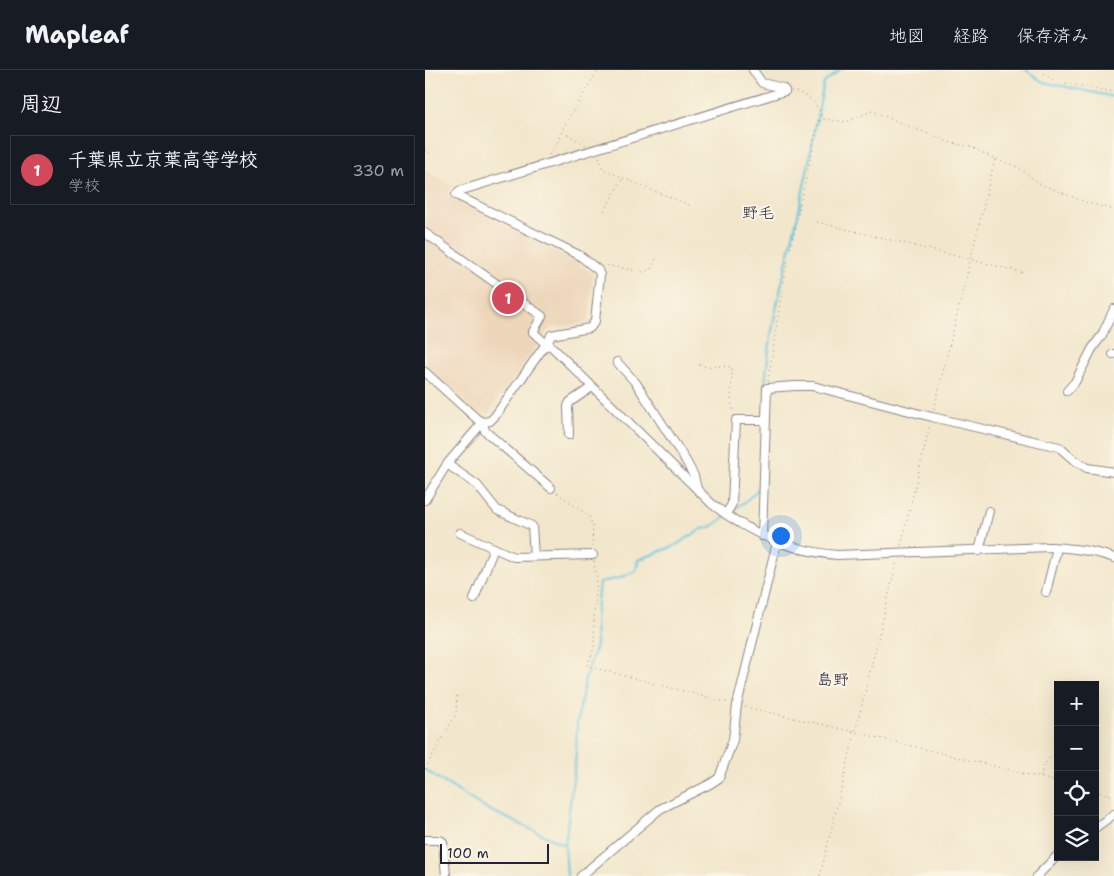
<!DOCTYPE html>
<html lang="ja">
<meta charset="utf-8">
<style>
:root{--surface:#171b24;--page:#20242c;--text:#f1f3f6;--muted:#9ea1a6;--line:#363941;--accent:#d1495b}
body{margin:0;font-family:"Shantell Sans","Klee One",sans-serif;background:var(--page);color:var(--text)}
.controls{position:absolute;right:15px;bottom:15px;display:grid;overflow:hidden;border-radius:0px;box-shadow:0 5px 20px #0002}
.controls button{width:45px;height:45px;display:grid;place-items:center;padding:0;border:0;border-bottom:1px solid var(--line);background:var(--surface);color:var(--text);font:25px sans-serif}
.scale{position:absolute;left:15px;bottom:12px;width:109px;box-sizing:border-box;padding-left:5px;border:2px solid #22223b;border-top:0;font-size:14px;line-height:18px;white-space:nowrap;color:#22223b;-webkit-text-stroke:4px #fcf5e5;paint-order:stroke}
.you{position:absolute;left:355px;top:465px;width:18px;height:18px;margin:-12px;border:4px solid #fff;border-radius:50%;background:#1a73e8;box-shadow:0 0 0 8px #1a73e833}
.badge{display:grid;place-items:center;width:32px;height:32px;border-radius:50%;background:var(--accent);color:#fff;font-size:16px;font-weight:700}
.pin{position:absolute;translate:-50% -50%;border:2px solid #fff;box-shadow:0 1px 5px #0006}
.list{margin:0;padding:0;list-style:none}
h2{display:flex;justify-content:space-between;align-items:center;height:65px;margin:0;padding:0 20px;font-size:21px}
h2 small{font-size:16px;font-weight:400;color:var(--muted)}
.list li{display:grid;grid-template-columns:32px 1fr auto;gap:15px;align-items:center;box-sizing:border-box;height:70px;margin:0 10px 10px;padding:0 10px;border:1px solid var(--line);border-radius:0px}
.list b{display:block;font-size:19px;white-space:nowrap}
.list p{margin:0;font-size:16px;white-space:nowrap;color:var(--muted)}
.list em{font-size:16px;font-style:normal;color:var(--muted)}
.icon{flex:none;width:28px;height:28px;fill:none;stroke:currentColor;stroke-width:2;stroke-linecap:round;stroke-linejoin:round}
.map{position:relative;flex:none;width:689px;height:806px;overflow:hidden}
header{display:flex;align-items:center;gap:30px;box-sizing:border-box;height:70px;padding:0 25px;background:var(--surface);border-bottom:1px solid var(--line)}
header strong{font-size:24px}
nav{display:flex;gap:28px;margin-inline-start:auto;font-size:18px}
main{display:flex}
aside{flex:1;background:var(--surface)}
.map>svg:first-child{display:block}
.built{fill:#edd7bb}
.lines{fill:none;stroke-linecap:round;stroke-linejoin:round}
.stream{stroke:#63c5e1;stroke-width:2}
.minor-casing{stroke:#8a8484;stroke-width:10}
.path{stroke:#8a8484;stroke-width:1;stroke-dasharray:1 4;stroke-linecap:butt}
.minor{stroke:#fff;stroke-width:8}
.labels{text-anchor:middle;stroke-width:4;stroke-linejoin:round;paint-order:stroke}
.quarter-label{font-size:16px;fill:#22223b;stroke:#fcf5e5}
</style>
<header>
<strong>Mapleaf</strong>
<nav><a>地図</a><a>経路</a><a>保存済み</a></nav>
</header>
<main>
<aside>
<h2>周辺<small></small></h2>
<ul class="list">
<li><span class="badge">1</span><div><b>千葉県立京葉高等学校</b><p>学校</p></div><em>330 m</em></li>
</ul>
</aside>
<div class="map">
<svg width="689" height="806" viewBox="0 0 689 806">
<rect width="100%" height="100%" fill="#fcf5e5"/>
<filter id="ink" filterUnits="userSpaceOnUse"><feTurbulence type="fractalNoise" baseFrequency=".02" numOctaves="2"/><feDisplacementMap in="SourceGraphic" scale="10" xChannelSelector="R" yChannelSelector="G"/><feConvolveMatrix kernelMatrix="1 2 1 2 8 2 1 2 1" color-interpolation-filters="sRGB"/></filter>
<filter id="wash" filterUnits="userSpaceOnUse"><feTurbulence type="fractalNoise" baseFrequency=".0096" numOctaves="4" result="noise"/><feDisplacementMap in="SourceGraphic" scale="20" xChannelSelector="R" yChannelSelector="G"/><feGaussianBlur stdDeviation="1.12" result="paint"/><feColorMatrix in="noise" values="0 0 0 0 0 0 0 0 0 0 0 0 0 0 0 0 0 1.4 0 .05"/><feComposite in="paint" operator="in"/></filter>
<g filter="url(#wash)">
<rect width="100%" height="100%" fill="#f2e7cc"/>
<polygon class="built" points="0,100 28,116 22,125 150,191 164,201 168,205 164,250 159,253 127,258 122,261 63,344 56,345 48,341 0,294"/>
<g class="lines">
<g class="stream">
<polyline points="601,0 618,12 689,27"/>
<path d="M340,316C344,258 360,201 373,144C383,101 390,57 399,13L415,0"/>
<polyline points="306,442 322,430 336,416"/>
<polyline points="0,700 58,737 140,775"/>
<polyline points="142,806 140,775 151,684 152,653 160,609 171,576 170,550 174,513 194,508 211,501 213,490 249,476 277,459 286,457 300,447"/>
</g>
</g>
</g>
<g filter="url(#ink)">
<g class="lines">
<g class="minor-casing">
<g id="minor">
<polyline points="328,0 337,13 358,18 360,21"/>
<path d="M0,163L117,246L108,262L122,275L126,276L287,434C324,463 365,481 412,485L625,477C647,478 668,480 689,488"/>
<polyline points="688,284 689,284"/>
<polyline points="192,292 211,313 261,391 269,406 272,419"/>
<polyline points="0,302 52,349 58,352 60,361 126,418"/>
<polyline points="642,321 650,312 667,279 677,265 689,239"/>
<polyline points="144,365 143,336 145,332 167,317"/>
<polyline points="22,394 52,415 72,440 107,456 109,486"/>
<polyline points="0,430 22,394 58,352 65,351 70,346 118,278 122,275 126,265 165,258 170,251 175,205 173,200 154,185 31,125 34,121 360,21"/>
<polyline points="301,444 307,434 311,350 340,350"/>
<polyline points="35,463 89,487 168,485"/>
<polyline points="337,466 342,318 370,316 388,316 507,347 634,377 650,391 662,398 689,402"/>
<polyline points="554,481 564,441"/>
<polyline points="621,522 632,478"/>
<polyline points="49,529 69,478"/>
<polyline points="670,758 689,744"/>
<polyline points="0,770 15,770 18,772 21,806"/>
<polyline points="156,806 235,739 285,714 294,708 308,670 312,635 352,472"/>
<polyline points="612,806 633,785"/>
</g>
</g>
<g class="path">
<polyline points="615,0 629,11 689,22"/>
<path d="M366,21C376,22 387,28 392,37C395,41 396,45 399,49L421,52L447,41L523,72L546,77L570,89L593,97L615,114L663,133L689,140"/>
<polyline points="138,62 161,75"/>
<polyline points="0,80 5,83"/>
<polyline points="124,85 133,71 139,56 173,0"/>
<polyline points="174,87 178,99 221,118 267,136"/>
<polyline points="179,141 198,108"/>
<polyline points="392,152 600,203"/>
<polyline points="178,197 181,195 218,202 226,199 231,189"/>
<path d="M274,295C285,298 296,295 307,297L306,333L309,342"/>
<polyline points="343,311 359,207 395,45"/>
<polyline points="509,339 570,89"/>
<polyline points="132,423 164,446 168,457 167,477"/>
<polyline points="476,475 505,355"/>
<polyline points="169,491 172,508 169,547 169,578 162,596 304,633"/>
<polyline points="320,637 430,662 633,712"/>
<polyline points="0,699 31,644 32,624"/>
<path d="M616,707C618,695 621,688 633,684"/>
<polyline points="670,721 689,726"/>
<polyline points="395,806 472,491"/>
</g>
<use href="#minor" class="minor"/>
</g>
</g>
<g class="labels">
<g class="quarter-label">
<text x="333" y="148">野毛</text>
<text x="408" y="615">島野</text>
</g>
</g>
</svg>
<div class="controls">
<button>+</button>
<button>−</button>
<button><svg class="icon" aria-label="locate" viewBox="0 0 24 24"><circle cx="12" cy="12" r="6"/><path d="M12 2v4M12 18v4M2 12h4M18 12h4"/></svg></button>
<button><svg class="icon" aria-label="layers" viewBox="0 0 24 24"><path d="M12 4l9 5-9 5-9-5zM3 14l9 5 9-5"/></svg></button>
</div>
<div class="scale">100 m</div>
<div class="you"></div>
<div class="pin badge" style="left:83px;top:228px">1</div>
</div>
</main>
